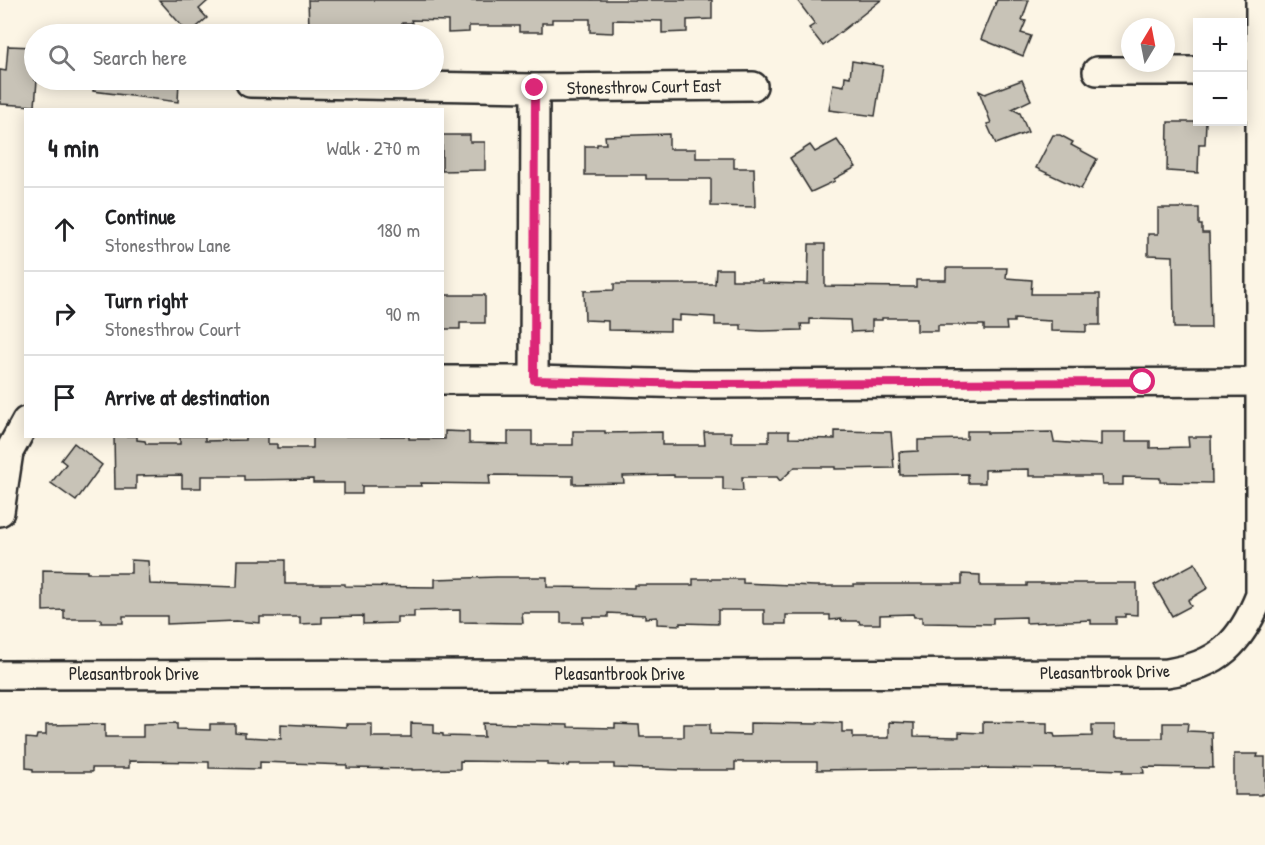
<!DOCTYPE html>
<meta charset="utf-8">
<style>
:root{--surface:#fff;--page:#f6f6f6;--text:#202124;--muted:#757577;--line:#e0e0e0}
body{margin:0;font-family:"Patrick Hand",sans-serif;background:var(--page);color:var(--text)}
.controls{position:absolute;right:18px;top:18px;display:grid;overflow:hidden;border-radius:0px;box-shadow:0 3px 15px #0003}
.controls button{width:54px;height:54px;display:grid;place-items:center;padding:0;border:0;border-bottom:2px solid var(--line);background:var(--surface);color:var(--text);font:30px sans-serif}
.compass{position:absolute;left:1121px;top:18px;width:54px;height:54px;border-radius:50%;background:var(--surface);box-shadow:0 3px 15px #0003;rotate:10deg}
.stop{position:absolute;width:18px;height:18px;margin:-14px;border:4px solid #db2777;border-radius:50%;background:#fff}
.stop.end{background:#db2777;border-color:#fff;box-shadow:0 2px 6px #0008}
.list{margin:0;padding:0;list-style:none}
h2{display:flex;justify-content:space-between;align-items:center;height:78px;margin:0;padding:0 24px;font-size:26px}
h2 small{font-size:20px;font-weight:400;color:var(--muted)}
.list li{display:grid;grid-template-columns:39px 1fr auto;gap:18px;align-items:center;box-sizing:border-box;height:84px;padding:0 24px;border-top:2px solid var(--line)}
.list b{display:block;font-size:22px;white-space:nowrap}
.list p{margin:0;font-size:20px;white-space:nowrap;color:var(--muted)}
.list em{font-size:20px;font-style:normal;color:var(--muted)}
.icon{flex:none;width:33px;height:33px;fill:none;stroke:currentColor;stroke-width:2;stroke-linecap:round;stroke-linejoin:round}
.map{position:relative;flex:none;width:1265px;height:845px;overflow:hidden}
.search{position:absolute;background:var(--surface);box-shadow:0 3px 15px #0003;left:24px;top:24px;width:420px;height:66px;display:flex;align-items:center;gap:15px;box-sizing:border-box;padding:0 21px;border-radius:33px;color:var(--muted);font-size:22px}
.panel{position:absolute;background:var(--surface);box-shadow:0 3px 15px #0003;left:24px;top:108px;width:420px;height:330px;border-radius:0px}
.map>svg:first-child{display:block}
.building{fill:#c8c3b7;stroke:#2b2b2b;stroke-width:1.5}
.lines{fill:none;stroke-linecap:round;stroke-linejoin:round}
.street-casing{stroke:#2b2b2b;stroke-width:32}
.street{stroke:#fcf5e5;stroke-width:27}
.route{stroke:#db2777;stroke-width:8}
.labels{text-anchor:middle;stroke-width:4.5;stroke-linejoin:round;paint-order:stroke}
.street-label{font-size:18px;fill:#2b2b2b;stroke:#fcf5e5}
</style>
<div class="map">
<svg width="1265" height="845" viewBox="0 0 1265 845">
<rect width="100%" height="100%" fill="#fcf5e5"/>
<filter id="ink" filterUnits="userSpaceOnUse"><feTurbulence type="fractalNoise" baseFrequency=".0167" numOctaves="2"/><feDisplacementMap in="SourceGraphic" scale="12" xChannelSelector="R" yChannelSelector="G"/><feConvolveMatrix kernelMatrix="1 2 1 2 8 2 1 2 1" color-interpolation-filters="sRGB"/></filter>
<g filter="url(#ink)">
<g class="building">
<polygon points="159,0 209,0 199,9 207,18 189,34"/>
<polygon points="308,0 712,0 712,19 687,20 687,32 662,33 662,21 613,20 613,33 590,32 590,19 552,19 552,23 542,23 542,32 519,32 519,26 469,26 469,32 448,33 448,21 411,20 412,23 402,23 403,33 380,33 380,27 309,27"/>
<polygon points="797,0 881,0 823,46 809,28 815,24"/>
<polygon points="997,0 1029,0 1022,20 1026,21 1021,33 1031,36 1023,56 981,39"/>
<polygon points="8,46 34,47 34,80 37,80 35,106 0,104 0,70 6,71"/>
<polygon points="852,61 883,66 875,116 829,110 833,84 844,86 845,76 850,77"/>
<polygon points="94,80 179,80 178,102 93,91"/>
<polygon points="1022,80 1031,100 1012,109 1020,113 1028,132 996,144 987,124 991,123 979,91 985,94"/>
<polygon points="1168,122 1206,122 1205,144 1199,144 1198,173 1167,171"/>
<polygon points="669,134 669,149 696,149 696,158 734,158 734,168 754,168 755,207 711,206 711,179 646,179 646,175 585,175 585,146 597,146 597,144 606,144 605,136"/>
<polygon points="442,135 470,135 470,142 485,142 485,170 442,171"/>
<polygon points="1053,135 1060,135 1073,142 1071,145 1097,159 1081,189 1036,168"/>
<polygon points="837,140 856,167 834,179 835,181 811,192 790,158 810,145 815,152"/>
<polygon points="1158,208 1199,208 1199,225 1202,225 1202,233 1209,233 1211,328 1174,328 1173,256 1148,255 1148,234 1158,234"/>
<polygon points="809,244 825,244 825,286 916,287 916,280 946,280 946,268 1007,268 1006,278 1032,280 1031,294 1100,294 1100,325 1086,325 1086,332 1051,331 1051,321 1014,319 1014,322 1006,322 1007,330 984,330 984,325 938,325 938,331 917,331 917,318 882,318 882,320 872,320 872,331 851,332 850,320 810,319 810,324 801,324 802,330 762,331 741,330 741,325 715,325 715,317 680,315 680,321 670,320 670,331 608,330 608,321 585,320 584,291 614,290 614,284 715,284 716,269 732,269 732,280 762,280 762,283 808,284"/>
<polygon points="442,295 485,295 485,323 460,323 460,329 442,329"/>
<polygon points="445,431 469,432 469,443 508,444 508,431 532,431 532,445 573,445 573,431 605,431 605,433 662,432 662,445 705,445 704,432 731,432 731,442 769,442 769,431 789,431 789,438 835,439 835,431 891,432 894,468 835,469 835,467 795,467 780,481 777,477 742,477 743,491 723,490 723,477 674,477 674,475 623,476 624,483 573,484 573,476 489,475 490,484 421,483 422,486 362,486 362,494 344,494 344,483 313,483 313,479 244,480 244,476 201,476 201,488 182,488 182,475 136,476 136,489 115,489 114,436 137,436 137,440 145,441 146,444 180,444 180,436 205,436 205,441 245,440 245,436 268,436 268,444 277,444 277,448 313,448 313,436 409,436 409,439 445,439"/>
<polygon points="967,431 987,431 987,433 1052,432 1054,442 1101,445 1101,432 1126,432 1126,441 1150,441 1150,448 1189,447 1188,437 1211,437 1212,483 1160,482 1160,478 1123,477 1123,485 1102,485 1101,476 1029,476 1029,469 985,470 985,483 968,483 968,474 900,475 899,452 918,451 918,440 967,439"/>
<polygon points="74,443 102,465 76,501 51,483 66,464 61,460"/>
<polygon points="131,560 148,561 150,584 237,587 238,560 285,560 285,584 345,584 345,586 435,587 435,579 497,577 547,577 547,587 634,588 634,585 693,585 693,579 743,579 743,583 815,586 854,586 854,584 962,584 962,574 980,575 980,586 1027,586 1027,583 1137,583 1137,615 1125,614 1125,617 1116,617 1116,624 1091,624 1091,620 1026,623 1026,617 993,618 993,624 922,623 922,617 914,617 913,614 880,615 880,624 860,624 859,621 842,621 841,619 830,620 830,615 786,615 786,624 764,624 764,610 718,610 718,624 680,623 680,625 657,624 657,617 645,618 645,615 608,613 608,617 583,617 583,623 561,623 561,613 522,613 523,623 460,622 460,610 414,611 414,617 397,617 397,623 363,624 363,616 322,617 322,623 300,624 300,617 260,617 260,623 236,621 167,624 167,616 123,616 123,623 101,623 101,619 64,619 64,610 43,611 43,570 87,571 87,573 131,573"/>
<polygon points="1195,563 1208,588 1188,600 1191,606 1172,616 1154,585"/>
<polygon points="817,722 842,723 842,732 853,732 853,738 889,738 889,722 914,723 914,736 959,737 959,732 983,733 983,722 1047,723 1047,733 1054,734 1055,737 1092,736 1092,725 1115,725 1115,738 1163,738 1163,723 1188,723 1187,731 1212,732 1213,768 1143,767 1144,773 1122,773 1123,770 1092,769 958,768 817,770 817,762 735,762 735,770 684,770 614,768 614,764 569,764 568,766 547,765 547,762 460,761 460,769 412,770 412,769 347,768 347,765 260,762 260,769 209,768 209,762 129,761 129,768 92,768 92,772 33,772 33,769 26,768 26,738 36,739 37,735 46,735 46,725 105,724 105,737 143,737 143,724 177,723 177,729 210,730 210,724 235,724 235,732 245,733 245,737 281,739 281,724 346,727 346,724 372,724 372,737 411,737 411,723 434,724 434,733 443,734 443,736 484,737 483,723 568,725 568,727 615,728 615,724 639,725 640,737 684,737 684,724 710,724 710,734 750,735 750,723 817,724"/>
<polygon points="1234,754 1258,754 1257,757 1265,757 1265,794 1261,794 1261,795 1234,795"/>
</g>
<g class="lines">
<g class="street-casing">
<g id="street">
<polyline points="1097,71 1198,71"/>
<polyline points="250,83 535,88 753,86"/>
<polyline points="442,380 534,380 693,384 1261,382"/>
<polyline points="534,380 535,88"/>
<polyline points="0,512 9,452 26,421"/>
<path d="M0,675L1167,673C1219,665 1241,643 1260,595V0"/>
</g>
</g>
<use href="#street" class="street"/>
</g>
</g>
<g class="lines" filter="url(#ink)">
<polyline class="route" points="535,88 534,380 693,384 1143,382"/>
</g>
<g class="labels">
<g class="street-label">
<text transform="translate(644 87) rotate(-1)" y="6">Stonesthrow Court East</text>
<text transform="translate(1105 672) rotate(-1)" y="6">Pleasantbrook Drive</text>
<text x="134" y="680">Pleasantbrook Drive</text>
<text x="620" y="680">Pleasantbrook Drive</text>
</g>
</g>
</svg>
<div class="controls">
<button>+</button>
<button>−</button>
</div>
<svg class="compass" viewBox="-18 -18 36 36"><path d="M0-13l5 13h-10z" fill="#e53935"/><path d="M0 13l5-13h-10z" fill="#757577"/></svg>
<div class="stop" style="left:1143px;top:382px"></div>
<div class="stop end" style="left:535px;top:88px"></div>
<div class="search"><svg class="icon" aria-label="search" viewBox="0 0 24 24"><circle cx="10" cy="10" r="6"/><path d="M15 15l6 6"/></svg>Search here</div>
<section class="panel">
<h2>4 min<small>Walk · 270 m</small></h2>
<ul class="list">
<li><svg class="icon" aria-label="ahead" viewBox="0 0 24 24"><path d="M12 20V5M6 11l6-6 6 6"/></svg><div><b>Continue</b><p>Stonesthrow Lane</p></div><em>180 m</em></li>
<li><svg class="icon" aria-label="right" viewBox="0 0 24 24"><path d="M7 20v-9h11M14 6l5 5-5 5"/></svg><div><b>Turn right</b><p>Stonesthrow Court</p></div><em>90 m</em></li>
<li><svg class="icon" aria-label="arrive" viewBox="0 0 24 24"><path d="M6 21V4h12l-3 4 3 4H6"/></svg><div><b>Arrive at destination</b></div></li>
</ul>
</section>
</div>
